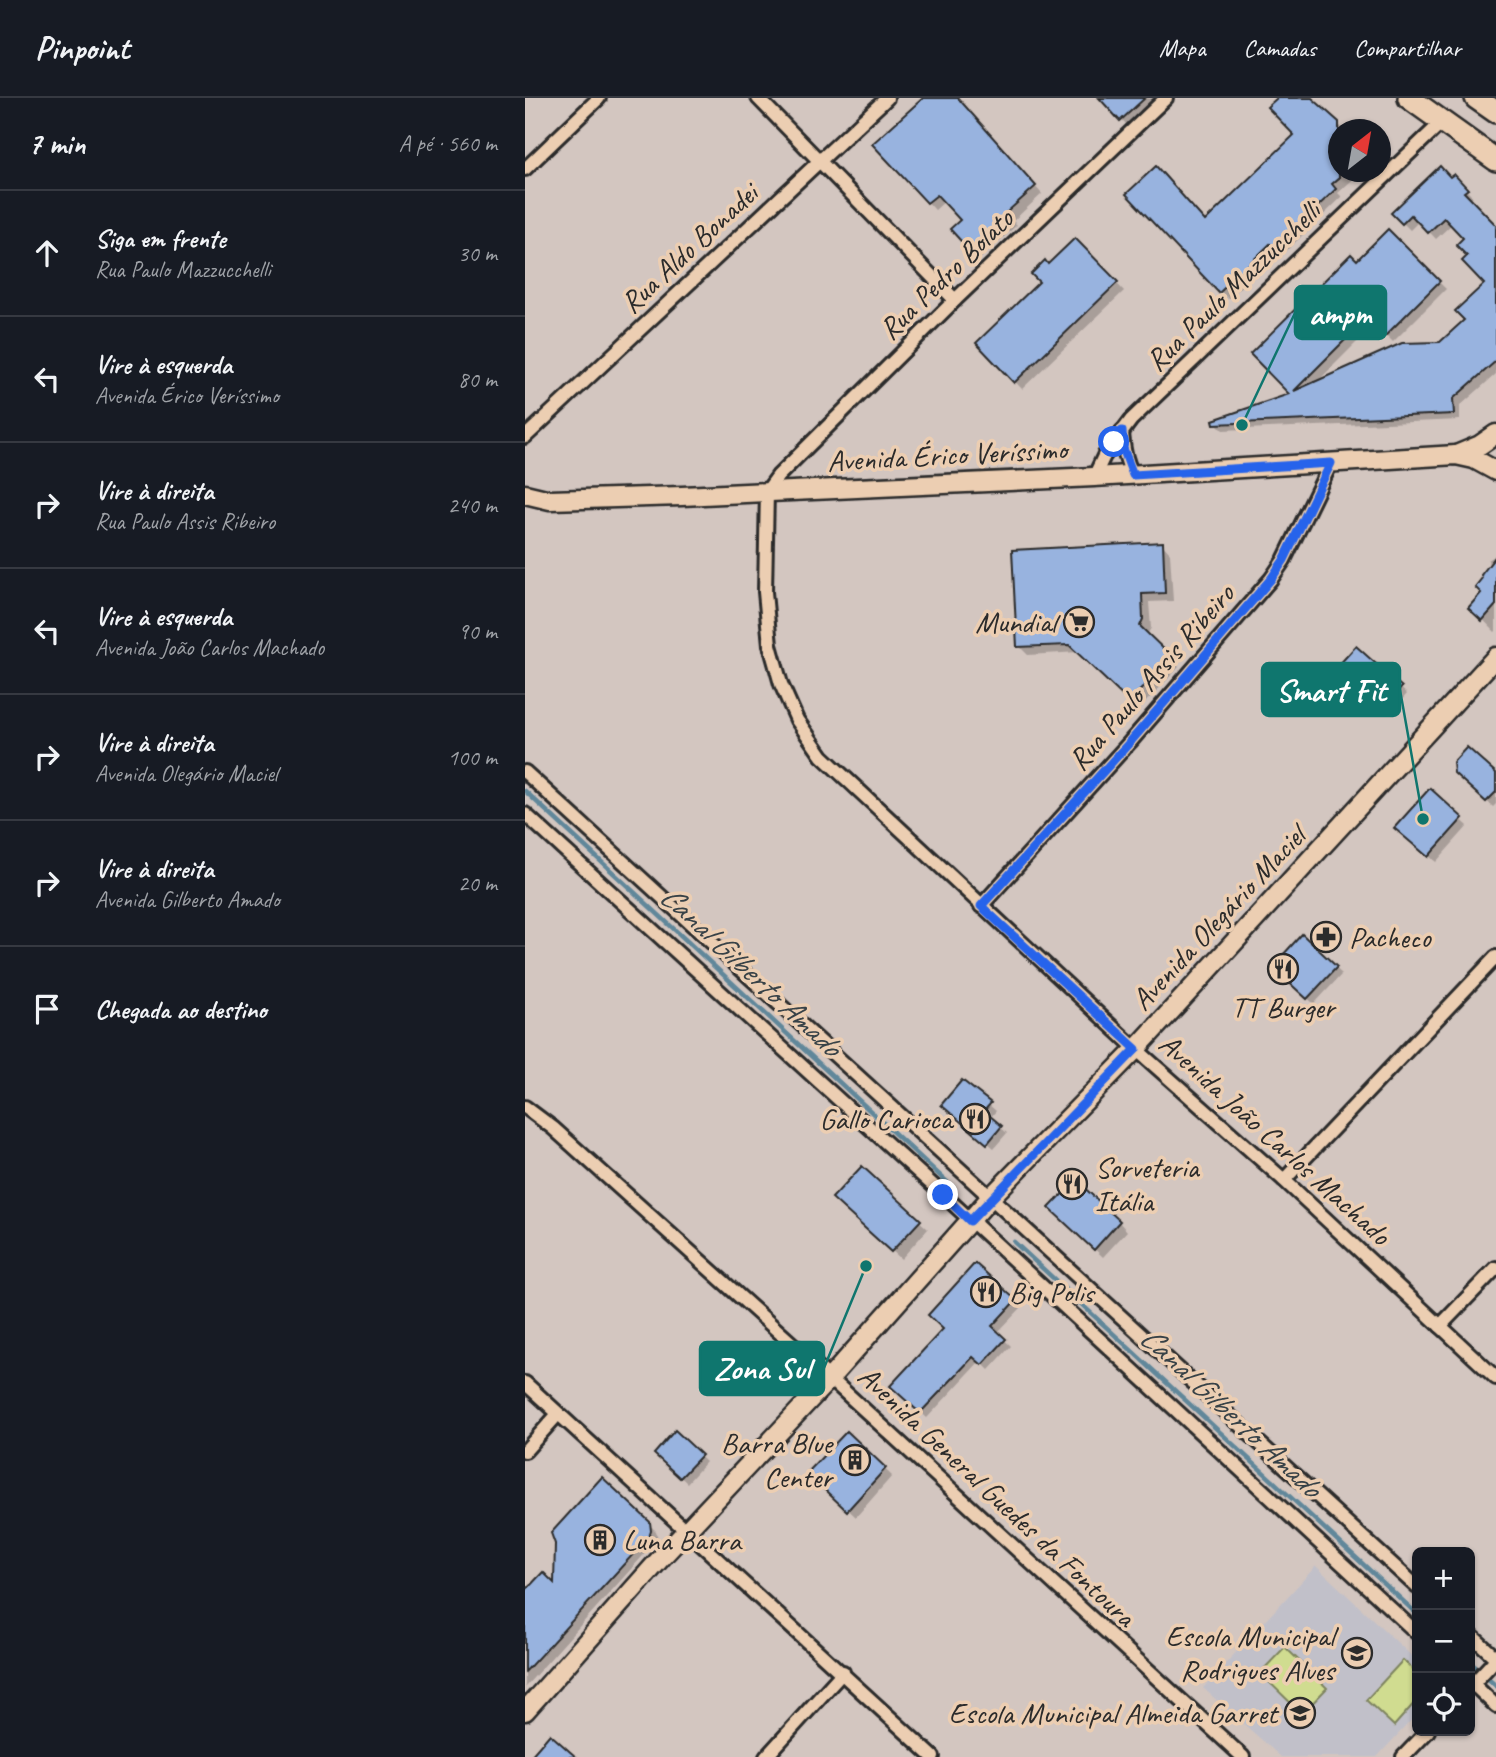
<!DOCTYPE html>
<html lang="pt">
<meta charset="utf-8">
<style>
:root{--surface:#171b24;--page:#242831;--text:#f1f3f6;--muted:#9ea1a6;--line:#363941}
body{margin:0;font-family:Caveat,sans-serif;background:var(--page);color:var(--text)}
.controls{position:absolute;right:21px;bottom:21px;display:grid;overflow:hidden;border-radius:10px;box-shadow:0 2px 5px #0004}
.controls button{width:63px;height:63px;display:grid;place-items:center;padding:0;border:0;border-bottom:2px solid var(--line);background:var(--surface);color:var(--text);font:35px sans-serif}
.compass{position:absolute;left:803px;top:21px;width:63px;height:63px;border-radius:50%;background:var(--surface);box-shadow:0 2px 5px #0004;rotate:31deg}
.stop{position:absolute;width:21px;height:21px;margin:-16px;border:5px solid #2563eb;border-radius:50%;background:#fff}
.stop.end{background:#2563eb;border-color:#fff;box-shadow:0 2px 7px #0008}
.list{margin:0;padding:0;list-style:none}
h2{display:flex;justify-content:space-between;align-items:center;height:91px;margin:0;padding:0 28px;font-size:30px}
h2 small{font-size:23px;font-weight:400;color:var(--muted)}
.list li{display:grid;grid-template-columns:46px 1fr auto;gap:21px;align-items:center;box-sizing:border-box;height:126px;padding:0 28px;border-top:2px solid var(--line)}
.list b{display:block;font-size:26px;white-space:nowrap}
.list p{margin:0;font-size:23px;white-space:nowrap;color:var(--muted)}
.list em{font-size:23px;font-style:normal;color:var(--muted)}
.icon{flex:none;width:38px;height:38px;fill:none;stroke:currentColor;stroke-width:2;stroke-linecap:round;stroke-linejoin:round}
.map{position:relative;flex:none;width:971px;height:1659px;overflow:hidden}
header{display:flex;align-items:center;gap:42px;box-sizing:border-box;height:98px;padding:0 35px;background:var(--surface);border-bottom:2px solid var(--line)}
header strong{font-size:33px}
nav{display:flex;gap:38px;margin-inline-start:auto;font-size:24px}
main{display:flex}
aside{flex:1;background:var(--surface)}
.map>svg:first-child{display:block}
.built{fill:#c1c0c9}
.green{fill:#d0dc90;stroke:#7e845e;stroke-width:2}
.shadow{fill:#0003}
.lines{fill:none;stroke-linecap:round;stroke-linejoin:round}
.stream{stroke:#60879a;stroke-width:4.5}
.building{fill:#98b3df;stroke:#2b2b2b;stroke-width:2}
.minor-casing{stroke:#2b2b2b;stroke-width:18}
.secondary-casing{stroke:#2b2b2b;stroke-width:23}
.trunk-casing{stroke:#2b2b2b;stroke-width:26}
.minor{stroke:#ecceb2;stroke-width:12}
.secondary{stroke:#ecceb2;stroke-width:18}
.trunk{stroke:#ecceb2;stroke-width:21}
.route{stroke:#2563eb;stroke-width:9}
.labels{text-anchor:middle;stroke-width:7;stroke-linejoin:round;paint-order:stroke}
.street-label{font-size:30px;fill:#2b2b2b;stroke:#ecceb2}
.poi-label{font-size:30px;fill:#2b2b2b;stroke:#ecceb2;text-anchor:end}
.water-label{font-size:32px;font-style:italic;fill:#384247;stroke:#ecceb2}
.leader{fill:none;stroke:#0f766e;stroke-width:2.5}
.callout-dot{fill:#0f766e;stroke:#ecceb2;stroke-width:2.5}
.callout{fill:#0f766e;stroke:#0f766e;stroke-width:2.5}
.callout-label{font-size:32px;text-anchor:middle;font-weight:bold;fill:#fff}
</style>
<header>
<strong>Pinpoint</strong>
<nav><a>Mapa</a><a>Camadas</a><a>Compartilhar</a></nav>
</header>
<main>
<aside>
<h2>7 min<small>A pé · 560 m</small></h2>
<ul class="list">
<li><svg class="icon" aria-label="ahead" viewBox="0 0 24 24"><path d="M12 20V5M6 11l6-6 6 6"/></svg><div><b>Siga em frente</b><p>Rua Paulo Mazzucchelli</p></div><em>30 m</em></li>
<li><svg class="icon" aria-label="left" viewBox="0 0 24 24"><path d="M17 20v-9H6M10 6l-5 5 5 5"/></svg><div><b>Vire à esquerda</b><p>Avenida Érico Veríssimo</p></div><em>80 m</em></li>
<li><svg class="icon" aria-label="right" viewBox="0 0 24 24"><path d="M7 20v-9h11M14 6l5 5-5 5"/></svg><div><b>Vire à direita</b><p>Rua Paulo Assis Ribeiro</p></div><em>240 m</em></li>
<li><svg class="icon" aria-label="left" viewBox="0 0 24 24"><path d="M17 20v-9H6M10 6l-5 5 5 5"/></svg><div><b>Vire à esquerda</b><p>Avenida João Carlos Machado</p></div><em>90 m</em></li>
<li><svg class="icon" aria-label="right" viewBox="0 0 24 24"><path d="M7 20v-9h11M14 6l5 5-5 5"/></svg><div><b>Vire à direita</b><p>Avenida Olegário Maciel</p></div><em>100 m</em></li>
<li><svg class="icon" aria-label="right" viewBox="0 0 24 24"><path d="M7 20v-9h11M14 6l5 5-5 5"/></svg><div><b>Vire à direita</b><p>Avenida Gilberto Amado</p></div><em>20 m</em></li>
<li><svg class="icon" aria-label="arrive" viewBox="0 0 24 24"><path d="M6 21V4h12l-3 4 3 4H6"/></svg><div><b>Chegada ao destino</b></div></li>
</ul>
</aside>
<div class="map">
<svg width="971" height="1659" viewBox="0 0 971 1659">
<rect width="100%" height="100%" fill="#d3c6c0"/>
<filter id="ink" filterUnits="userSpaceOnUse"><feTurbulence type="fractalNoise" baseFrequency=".0143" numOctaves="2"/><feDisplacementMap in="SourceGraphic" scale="14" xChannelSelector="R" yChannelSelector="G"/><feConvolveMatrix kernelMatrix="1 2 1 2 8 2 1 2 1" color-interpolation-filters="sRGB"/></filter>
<g filter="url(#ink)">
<polygon class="built" points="791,1468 892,1563 892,1616 852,1659 756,1659 678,1590"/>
<g class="green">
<polygon points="760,1549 802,1590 777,1616 735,1575"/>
<polygon points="878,1562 892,1575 892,1602 869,1628 841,1602"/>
</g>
<g class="shadow">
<polygon points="400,0 431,0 517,96 488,123 492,127 455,161 448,153 438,122 420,103 410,112 349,46"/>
<polygon points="576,0 637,0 605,30"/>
<polygon points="755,0 786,0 802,18 820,32 814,32 814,74 836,74 813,95 817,99 758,156 754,152 703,201 603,96 681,125 771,37"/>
<polygon points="928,79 948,99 945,102 971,130 971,276 935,308 935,322 698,332 691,325 767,297 727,256 832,164 863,134 921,191 868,244 850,226 791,285 916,246 942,222 961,186 944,158 941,141 927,126 911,141 894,123 885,132 868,115"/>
<polygon points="550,142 599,193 497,291 453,245 516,184 523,168"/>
<polygon points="637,446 645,455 648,503 624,504 626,530 622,537 654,569 614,611 554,554 503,557 494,548"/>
<polygon points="971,457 971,533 970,534 946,509 958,495 964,470 963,462"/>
<polygon points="831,550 882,596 865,615 820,575"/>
<polygon points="931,674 971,678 971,706 968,709"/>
<polygon points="905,693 943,728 911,764 878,736"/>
<polygon points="777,839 817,876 789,906 749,869"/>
<polygon points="438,984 471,1013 465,1020 482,1035 469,1050 425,1013"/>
<polygon points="337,1070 403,1131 376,1161 318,1108"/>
<polygon points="535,1119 594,1124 602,1133 578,1159"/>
<polygon points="450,1168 496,1210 472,1235 486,1248 464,1272 455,1263 402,1320 368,1288 420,1231"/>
<polygon points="150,1334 181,1364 162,1385 131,1356"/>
<polygon points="322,1335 367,1378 331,1419 284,1375"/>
<polygon points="77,1382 131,1433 133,1441 0,1589 0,1496 31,1489"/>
</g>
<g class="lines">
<g class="stream">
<polyline points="0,693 422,1084"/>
<polyline points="489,1144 892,1516"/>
<polyline points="945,1564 971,1588"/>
</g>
</g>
<g class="building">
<polygon points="398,0 433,0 511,88 482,114 486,119 447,155 425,131 435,122 412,97 402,105 347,46"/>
<polygon points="574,0 620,0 595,23"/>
<polygon points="752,0 787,0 814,24 814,80 807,86 811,91 749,150 745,146 694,195 601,96 631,68 680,123 769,37 742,9"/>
<polygon points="915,68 925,79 929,76 943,91 939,94 971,127 971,263 928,301 929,316 689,326 688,322 764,296 725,256 826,156 832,162 863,131 915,183 860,238 842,220 769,293 877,245 915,244 939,222 930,213 959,186 937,163 942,158 931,147 938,140 919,120 903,135 886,117 877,126 866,115"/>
<polygon points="550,140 593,184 489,285 451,245 514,184 506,176 520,162 523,166"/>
<polygon points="638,444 640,495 617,496 618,521 615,528 647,559 604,604 544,547 492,549 487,452"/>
<polygon points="971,458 971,507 957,523 943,510 956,495 950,489 957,480 956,477"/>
<polygon points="831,548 877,589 858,611 812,569"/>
<polygon points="942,649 971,675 971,694 961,704 929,675 928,664"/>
<polygon points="905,690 938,720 903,759 869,730"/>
<polygon points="777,836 812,869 782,901 747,869"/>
<polygon points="437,982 466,1005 459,1013 477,1028 462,1046 416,1007"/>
<polygon points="337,1068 396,1122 366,1154 307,1100"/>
<polygon points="551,1082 595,1123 569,1152 524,1110"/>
<polygon points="450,1165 491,1202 467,1228 481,1241 457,1267 448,1259 395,1315 365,1288 418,1231 403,1217"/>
<polygon points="150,1332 177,1357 155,1380 129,1356"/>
<polygon points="322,1333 361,1370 322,1413 282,1375"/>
<polygon points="77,1379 125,1424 126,1433 124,1439 0,1574 0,1493 18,1474 29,1485 30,1446 26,1435"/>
<polygon points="25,1636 51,1659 5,1659"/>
</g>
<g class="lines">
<g class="minor-casing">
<g id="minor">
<polyline points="233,0 430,202"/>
<polyline points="641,0 430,202 253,378 242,393 240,494 245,547 256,586 272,622 297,658 611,951 759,1082 971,1280"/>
<polyline points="0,71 74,0"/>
<path d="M597,333C598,350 600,362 608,377"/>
<polyline points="0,339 362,0"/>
<polyline points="569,379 579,358 606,322 917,24"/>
<polyline points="0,674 892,1489"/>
<polyline points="0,716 412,1091 892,1535"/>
<polyline points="456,808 605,644 746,481 759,462 806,365"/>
<polyline points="0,1009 28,1030 284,1261 718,1659"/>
<polyline points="759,1082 971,859"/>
<polyline points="915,1228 971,1170"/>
<polyline points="0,1285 408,1659"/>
<polyline points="0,1353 33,1316"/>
<polyline points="945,1536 971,1560"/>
<polyline points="945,1583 971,1608"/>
<polyline points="945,1589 971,1561"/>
<polyline points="241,1659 318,1574"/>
<polyline points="878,1659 903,1633"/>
</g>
</g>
<g class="secondary-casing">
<g id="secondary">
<polyline points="931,357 955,347 971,336"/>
<polyline points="0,396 25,402 157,398 569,379 931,357 949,361 971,373"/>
<polyline points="0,1613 136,1460 305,1280 466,1099 611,951 971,559"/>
</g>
</g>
<g class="trunk-casing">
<g id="trunk">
<polyline points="884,0 971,62"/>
<polyline points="951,0 971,14"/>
</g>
</g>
<use href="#minor" class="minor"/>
<use href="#secondary" class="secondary"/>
<use href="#trunk" class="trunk"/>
</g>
</g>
<g class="lines" filter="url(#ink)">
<polyline class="route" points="418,1097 445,1123 611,951 456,808 605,644 746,481 759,462 806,365 608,377 598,350 597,333 589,344"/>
</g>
<defs>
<g id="supermarket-ring" transform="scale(1.575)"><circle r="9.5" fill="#ecceb2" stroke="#2b2b2b" stroke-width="1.5"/><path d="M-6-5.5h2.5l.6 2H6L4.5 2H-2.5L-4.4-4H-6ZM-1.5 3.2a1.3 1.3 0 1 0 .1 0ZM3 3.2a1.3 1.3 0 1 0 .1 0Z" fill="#2b2b2b"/></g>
<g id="pharmacy-ring" transform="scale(1.575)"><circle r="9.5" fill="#ecceb2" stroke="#2b2b2b" stroke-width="1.5"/><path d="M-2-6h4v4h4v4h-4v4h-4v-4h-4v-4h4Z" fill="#2b2b2b"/></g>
<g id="restaurant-ring" transform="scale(1.575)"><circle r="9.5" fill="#ecceb2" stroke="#2b2b2b" stroke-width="1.5"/><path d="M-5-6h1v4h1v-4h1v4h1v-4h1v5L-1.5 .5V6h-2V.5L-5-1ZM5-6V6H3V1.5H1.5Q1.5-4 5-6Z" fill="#2b2b2b"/></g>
<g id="building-ring" transform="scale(1.575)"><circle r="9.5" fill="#ecceb2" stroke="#2b2b2b" stroke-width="1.5"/><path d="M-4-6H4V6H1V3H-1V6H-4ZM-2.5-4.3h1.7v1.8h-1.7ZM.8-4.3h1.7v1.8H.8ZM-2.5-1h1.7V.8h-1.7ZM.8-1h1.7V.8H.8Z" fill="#2b2b2b"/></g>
<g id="school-ring" transform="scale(1.575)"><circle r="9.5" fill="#ecceb2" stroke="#2b2b2b" stroke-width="1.5"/><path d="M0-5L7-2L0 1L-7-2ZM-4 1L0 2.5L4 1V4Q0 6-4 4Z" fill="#2b2b2b"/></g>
</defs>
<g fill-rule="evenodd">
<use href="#supermarket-ring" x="554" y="524"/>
<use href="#pharmacy-ring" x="801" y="839"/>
<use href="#restaurant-ring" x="758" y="871"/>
<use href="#restaurant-ring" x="450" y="1021"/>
<use href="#restaurant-ring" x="547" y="1086"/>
<use href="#restaurant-ring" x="461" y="1194"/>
<use href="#building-ring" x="330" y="1362"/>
<use href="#building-ring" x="75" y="1442"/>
<use href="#school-ring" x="832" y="1555"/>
<use href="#school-ring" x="775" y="1615"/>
</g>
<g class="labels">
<g class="street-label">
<text transform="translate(164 150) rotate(-43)" y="10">Rua Aldo Bonadei</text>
<text transform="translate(421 176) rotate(-44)" y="10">Rua Pedro Bolato</text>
<text transform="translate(708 188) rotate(-44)" y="10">Rua Paulo Mazzucchelli</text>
<text transform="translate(422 357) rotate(-3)" y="10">Avenida Érico Veríssimo</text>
<text transform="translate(626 579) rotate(-49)" y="10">Rua Paulo Assis Ribeiro</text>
<text transform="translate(693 820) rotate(-47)" y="10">Avenida Olegário Maciel</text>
<text transform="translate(750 1041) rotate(42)" y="10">Avenida João Carlos Machado</text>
<text transform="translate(472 1398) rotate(43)" y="10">Avenida General Guedes da Fontoura</text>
</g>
<g class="poi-label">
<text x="531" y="534">Mundial</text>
<text x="824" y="849" text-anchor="start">Pacheco</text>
<text x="758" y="919" text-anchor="middle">TT Burger</text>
<text x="427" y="1031">Gallo Carioca</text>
<text x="570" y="1079" text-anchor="start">Sorveteria<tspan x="570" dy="34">Itália</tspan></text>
<text x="484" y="1204" text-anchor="start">Big Polis</text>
<text x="307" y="1355">Barra Blue<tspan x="307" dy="34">Center</tspan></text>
<text x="98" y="1452" text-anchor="start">Luna Barra</text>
<text x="809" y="1548">Escola Municipal<tspan x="809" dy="34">Rodrigues Alves</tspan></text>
<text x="752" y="1625">Escola Municipal Almeida Garret</text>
</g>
<g class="water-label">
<text transform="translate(226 872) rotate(43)" y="11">Canal Gilberto Amado</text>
<text transform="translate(706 1313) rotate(43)" y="11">Canal Gilberto Amado</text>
</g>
</g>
<path class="leader" d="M717 327L770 215M898 721L875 592M341 1168L299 1270"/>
<g class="callout-dot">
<circle cx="717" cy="327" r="7"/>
<circle cx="898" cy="721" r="7"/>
<circle cx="341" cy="1168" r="7"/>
</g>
<g class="callout">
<rect x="770" y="188" width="91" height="53" rx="7"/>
<rect x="737" y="565" width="138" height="53" rx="7"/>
<rect x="175" y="1244" width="124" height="53" rx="7"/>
</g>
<g class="callout-label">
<text x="815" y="226">ampm</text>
<text x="806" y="603">Smart Fit</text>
<text x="237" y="1281">Zona Sul</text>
</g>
</svg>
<div class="controls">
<button>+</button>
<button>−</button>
<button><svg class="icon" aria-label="locate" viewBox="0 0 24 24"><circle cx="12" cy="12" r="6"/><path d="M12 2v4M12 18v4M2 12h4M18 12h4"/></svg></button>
</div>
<svg class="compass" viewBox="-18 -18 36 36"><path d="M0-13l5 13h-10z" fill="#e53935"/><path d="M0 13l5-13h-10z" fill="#9ea1a6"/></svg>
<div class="stop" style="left:589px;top:344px"></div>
<div class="stop end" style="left:418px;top:1097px"></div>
</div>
</main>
